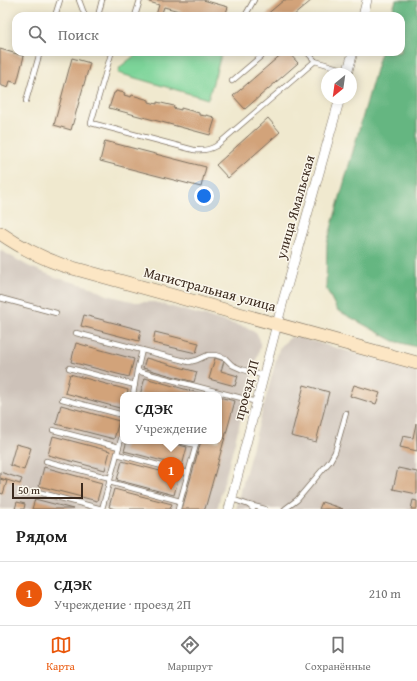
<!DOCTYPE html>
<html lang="ru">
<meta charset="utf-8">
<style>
:root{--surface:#fff;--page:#f6f6f6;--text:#222;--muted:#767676;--line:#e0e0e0;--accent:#ea580c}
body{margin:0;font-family:"Gentium Book Plus",serif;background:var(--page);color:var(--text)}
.compass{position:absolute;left:321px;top:68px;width:36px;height:36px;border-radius:50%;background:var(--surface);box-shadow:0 2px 10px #0003;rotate:209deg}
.scale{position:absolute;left:12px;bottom:10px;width:71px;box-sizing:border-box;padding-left:4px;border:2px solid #3b2a1e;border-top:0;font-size:11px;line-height:14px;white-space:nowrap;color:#3b2a1e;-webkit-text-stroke:3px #fbf7ec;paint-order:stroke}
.you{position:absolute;left:204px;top:196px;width:14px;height:14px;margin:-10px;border:3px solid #fff;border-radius:50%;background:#1a73e8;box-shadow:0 0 0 6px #1a73e833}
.badge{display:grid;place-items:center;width:26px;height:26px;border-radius:50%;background:var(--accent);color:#fff;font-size:13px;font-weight:700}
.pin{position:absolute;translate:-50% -33px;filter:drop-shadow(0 1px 2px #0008)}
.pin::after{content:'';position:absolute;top:21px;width:14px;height:12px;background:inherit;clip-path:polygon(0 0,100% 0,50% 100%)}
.popup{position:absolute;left:120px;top:392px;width:102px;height:52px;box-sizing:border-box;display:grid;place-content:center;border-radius:8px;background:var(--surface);filter:drop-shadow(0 1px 3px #0005);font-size:13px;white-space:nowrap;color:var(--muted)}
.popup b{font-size:15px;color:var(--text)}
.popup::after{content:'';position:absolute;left:50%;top:100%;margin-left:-8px;border:8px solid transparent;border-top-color:var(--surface)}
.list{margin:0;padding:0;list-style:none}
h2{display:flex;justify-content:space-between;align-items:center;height:52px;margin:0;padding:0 16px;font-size:17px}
h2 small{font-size:13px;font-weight:400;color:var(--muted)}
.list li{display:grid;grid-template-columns:26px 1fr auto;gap:12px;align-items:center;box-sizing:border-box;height:64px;padding:0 16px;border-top:1px solid var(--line)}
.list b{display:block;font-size:15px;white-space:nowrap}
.list p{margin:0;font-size:13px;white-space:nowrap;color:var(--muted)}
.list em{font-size:13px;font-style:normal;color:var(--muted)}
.icon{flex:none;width:22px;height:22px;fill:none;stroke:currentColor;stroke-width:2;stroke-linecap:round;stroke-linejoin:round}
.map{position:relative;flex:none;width:417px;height:509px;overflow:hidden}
.search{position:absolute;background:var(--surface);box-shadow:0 2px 10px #0003;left:12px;right:12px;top:12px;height:44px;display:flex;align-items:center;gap:10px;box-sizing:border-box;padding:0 14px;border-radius:12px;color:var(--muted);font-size:15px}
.sheet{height:116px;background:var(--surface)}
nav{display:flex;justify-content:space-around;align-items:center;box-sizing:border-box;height:56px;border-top:1px solid var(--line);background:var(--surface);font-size:11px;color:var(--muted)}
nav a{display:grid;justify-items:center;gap:2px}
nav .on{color:var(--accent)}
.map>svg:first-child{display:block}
.industrial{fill:#cdc2b9;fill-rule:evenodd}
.green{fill:#7cd499;stroke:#5c7f5c}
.forest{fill:#65b681;stroke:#507050}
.building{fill:#d2a37a}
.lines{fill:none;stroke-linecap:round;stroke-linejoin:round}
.lane-casing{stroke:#7a6d5c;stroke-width:6}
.street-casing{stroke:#7a6d5c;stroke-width:10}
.secondary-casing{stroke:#7a6d5c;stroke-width:14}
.lane{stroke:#fff;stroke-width:4.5}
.street{stroke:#fff;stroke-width:9}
.secondary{stroke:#fce6c4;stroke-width:13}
.labels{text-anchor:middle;stroke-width:3;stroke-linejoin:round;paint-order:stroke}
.street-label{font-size:14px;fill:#3b2a1e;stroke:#fbf7ec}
</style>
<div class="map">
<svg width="417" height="509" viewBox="0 0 417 509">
<rect width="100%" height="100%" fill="#fbf7ec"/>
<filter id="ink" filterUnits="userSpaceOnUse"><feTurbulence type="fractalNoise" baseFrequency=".025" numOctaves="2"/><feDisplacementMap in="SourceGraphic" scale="8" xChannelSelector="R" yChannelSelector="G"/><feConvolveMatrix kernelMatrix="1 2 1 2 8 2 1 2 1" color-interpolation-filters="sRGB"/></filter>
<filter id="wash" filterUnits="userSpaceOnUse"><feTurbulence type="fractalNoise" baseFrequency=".012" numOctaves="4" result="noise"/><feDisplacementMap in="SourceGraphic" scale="16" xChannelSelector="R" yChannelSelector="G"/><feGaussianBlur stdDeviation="0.9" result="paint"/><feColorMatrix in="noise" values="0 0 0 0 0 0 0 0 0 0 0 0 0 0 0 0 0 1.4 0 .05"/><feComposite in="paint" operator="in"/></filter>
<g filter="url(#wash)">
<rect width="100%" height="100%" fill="#f0e9cf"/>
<g class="industrial">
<path d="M0,250L28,266L57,278L91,287L107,295L135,302H154L248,328L257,334L260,340V347L217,509H0ZM123,395H219V441H123Z"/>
<polygon points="291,337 298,337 417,371 417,509 236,509 279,349 284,343"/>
</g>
<polygon class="green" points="139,52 222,52 208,99 118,73 120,67"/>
<polygon class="forest" points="396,0 417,0 417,347 394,341 337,310 326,288 327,243 381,52 401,52 401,16 391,16"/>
<g id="blocks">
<g class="building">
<polygon points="149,0 203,0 228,7 225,16 195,16 188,14 188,16 182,16 183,12 164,7 161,16 156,15 159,5 149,2"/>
<polygon points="284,0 312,0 293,16 265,16"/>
<polygon points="0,49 24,56 17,83 10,81 8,88 0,85"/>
<polygon points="284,52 288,52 298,63 245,109 233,96"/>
<polygon points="72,58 90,63 71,130 54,125"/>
<polygon points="116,91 125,93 124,95 131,97 132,95 149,100 149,102 157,104 157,102 174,106 173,108 181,110 181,108 199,113 199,115 206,116 206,115 214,117 213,118 215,119 210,135 109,108 114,93 115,93"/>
<polygon points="268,118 280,132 228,178 216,165"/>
<polygon points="105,141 206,167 201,187 100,161"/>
<polygon points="84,315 141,330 139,341 81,326"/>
<polygon points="155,332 199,343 196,353 153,343"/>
<polygon points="76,343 134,359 129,377 71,362"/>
<polygon points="146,358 197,372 194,382 143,368"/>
<polygon points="215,358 224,361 221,371 238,376 235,386 209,379"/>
<polygon points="70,374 128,390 127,395 123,395 123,409 65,393"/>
<polygon points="145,378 202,394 202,395 140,395"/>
<polygon points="304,385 329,392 316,442 291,436"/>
<polygon points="354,385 380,393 376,404 350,396"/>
<polygon points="219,397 235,401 205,509 182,509 201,441 219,441"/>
<polygon points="61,405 119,421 114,439 56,424"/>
<polygon points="416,423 417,451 400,447 403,436 413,438"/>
<polygon points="53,436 110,451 105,470 48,455"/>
<polygon points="127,441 163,441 187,447 182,466 124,451"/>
<polygon points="16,444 31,448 24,470 10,465"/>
<polygon points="122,461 179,476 174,495 117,480"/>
<polygon points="44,467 102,483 97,501 39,486"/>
<polygon points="398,468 417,472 417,494 393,489"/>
<polygon points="0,472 22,479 20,484 0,478"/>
<polygon points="0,479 7,481 3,494 0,493"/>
<polygon points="114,489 172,504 170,509 115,509 109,507"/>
<polygon points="35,499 73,509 32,509"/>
<polygon points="413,500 417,501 417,509 411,509"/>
<polygon points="17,502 25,504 24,509 15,509"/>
<polygon points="322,502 343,509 319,509"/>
</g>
</g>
</g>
<g filter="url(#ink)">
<use href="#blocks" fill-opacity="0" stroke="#7a6d5c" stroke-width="1"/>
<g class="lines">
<g class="lane-casing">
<g id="lane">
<polyline points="79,0 85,16"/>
<polyline points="55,16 60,0"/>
<polyline points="98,16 102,0"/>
<polyline points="135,16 140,0"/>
<polyline points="245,16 254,0"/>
<path d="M109,52L111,54L91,123L194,150C203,151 209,150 216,146L315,61"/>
<polyline points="307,52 315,61 348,71"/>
<polyline points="232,81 266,52"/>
<polyline points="26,101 40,52"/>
<polyline points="0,298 56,313"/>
<polyline points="76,333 189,362 197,360 208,355 216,355 225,358 232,365 241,369 264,376"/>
<polyline points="69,368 135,385"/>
<polyline points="137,371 257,402"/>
<polyline points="133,395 137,371 142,350"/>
<polyline points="62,399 123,415"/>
<polyline points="53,430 119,447"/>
<polyline points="179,441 196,445"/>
<polyline points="117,454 188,473"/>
<polyline points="46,461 110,478"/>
<polyline points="109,482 180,501"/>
<polyline points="38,492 102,509 123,432"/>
<polyline points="232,499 249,505 253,509"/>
<polyline points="249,505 265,509"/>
<polyline points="178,509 197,441"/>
<polyline points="285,509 297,500 330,461 335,452 346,413"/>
</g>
</g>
<g class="street-casing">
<g id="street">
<polyline points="363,16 367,0"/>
<polyline points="347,74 353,52"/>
<polyline points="229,509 283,301 340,98"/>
</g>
</g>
<g class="secondary-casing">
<path id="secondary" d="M0,233C20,247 40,257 62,265L417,363"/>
</g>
<use href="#lane" class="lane"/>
<use href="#street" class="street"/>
<use href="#secondary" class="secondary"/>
</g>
</g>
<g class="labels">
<g class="street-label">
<text transform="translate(295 207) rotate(-74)" y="5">улица Ямальская</text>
<text transform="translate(210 289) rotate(15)" y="5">Магистральная улица</text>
<text transform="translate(246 390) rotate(-75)" y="5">проезд 2П</text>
</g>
</g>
</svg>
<svg class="compass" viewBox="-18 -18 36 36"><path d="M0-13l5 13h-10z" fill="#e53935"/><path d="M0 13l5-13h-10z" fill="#767676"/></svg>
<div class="scale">50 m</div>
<div class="you"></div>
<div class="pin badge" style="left:171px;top:490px">1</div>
<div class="popup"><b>СДЭК</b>Учреждение</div>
<div class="search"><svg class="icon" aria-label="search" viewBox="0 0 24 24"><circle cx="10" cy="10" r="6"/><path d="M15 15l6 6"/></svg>Поиск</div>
</div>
<section class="sheet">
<h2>Рядом<small></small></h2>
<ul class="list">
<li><span class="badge">1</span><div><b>СДЭК</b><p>Учреждение · проезд 2П</p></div><em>210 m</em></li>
</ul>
</section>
<nav>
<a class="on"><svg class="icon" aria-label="map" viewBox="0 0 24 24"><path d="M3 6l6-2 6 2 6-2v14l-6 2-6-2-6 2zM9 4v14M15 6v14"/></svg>Карта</a>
<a><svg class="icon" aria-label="directions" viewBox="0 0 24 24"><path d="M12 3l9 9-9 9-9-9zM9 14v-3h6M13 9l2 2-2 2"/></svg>Маршрут</a>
<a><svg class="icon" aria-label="saved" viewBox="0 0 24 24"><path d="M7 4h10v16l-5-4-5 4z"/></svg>Сохранённые</a>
</nav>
